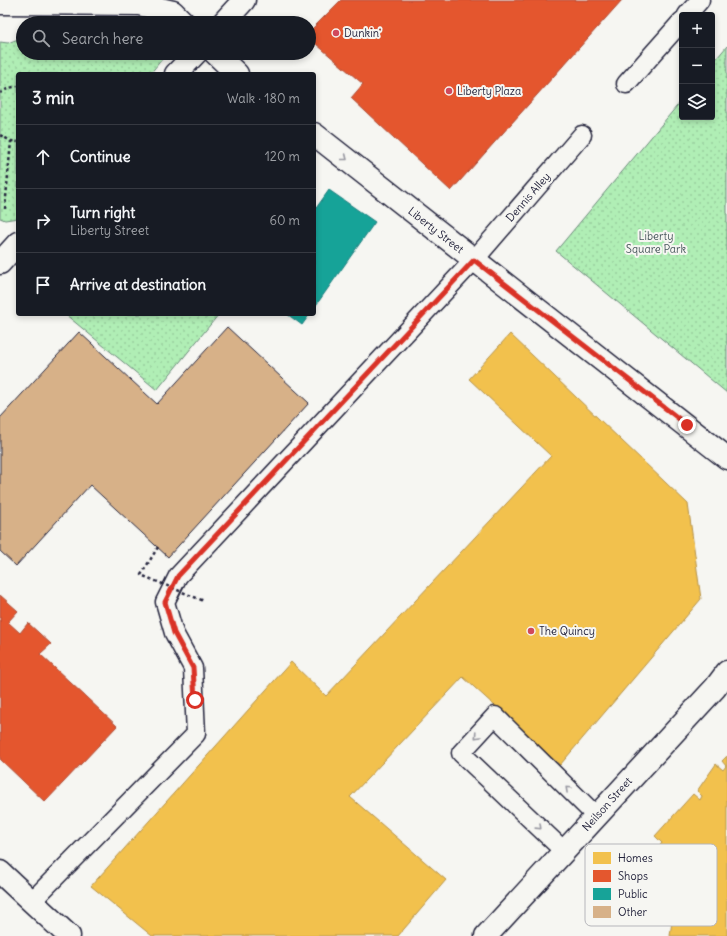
<!DOCTYPE html>
<meta charset="utf-8">
<style>
:root{--surface:#171b24;--page:#20242c;--text:#f1f3f6;--muted:#9ea1a6;--line:#363941}
body{margin:0;font-family:Delius,sans-serif;background:var(--page);color:var(--text)}
.controls{position:absolute;right:12px;top:12px;display:grid;overflow:hidden;border-radius:4px;box-shadow:0 2px 6px #0003}
.controls button{width:36px;height:36px;display:grid;place-items:center;padding:0;border:0;border-bottom:1px solid var(--line);background:var(--surface);color:var(--text);font:20px sans-serif}
.stop{position:absolute;width:12px;height:12px;margin:-9px;border:3px solid #d93025;border-radius:50%;background:#fff}
.stop.end{background:#d93025;border-color:#fff;box-shadow:0 1px 4px #0008}
.list{margin:0;padding:0;list-style:none}
h2{display:flex;justify-content:space-between;align-items:center;height:52px;margin:0;padding:0 16px;font-size:17px}
h2 small{font-size:13px;font-weight:400;color:var(--muted)}
.list li{display:grid;grid-template-columns:26px 1fr auto;gap:12px;align-items:center;box-sizing:border-box;height:64px;padding:0 16px;border-top:1px solid var(--line)}
.list b{display:block;font-size:15px;white-space:nowrap}
.list p{margin:0;font-size:13px;white-space:nowrap;color:var(--muted)}
.list em{font-size:13px;font-style:normal;color:var(--muted)}
.icon{flex:none;width:22px;height:22px;fill:none;stroke:currentColor;stroke-width:2;stroke-linecap:round;stroke-linejoin:round}
.map{position:relative;flex:none;width:727px;height:936px;overflow:hidden}
.search{position:absolute;background:var(--surface);box-shadow:0 2px 6px #0003;left:16px;top:16px;width:300px;height:44px;display:flex;align-items:center;gap:10px;box-sizing:border-box;padding:0 14px;border-radius:22px;color:var(--muted);font-size:15px}
.panel{position:absolute;background:var(--surface);box-shadow:0 2px 6px #0003;left:16px;top:72px;width:300px;height:244px;border-radius:4px}
.map>svg:first-child{display:block}
.green{fill:url(#green-dots);stroke:#698878}
.homes{fill:#f2c14e;stroke:#b49148}
.shops{fill:#e4572e;stroke:#aa4732}
.public{fill:#17a398;stroke:#1a7c7c}
.building{fill:#d7b188;stroke:#22223b}
.lines{fill:none;stroke-linecap:round;stroke-linejoin:round}
.service-casing{stroke:#22223b;stroke-width:21}
.minor-casing{stroke:#22223b;stroke-width:25}
.tertiary-casing{stroke:#22223b;stroke-width:25}
.secondary-casing{stroke:#22223b;stroke-width:25}
.path{stroke:#22223b;stroke-width:2.5;stroke-dasharray:3 3;stroke-linecap:butt}
.service{stroke:#f6f6f2;stroke-width:18}
.minor{stroke:#f6f6f2;stroke-width:22}
.tertiary{stroke:#f6f6f2;stroke-width:22}
.secondary{stroke:#f6f6f2;stroke-width:22}
.path-bridge{stroke:#22223b;stroke-width:2.5;stroke-dasharray:3 3;stroke-linecap:butt}
.oneway{stroke:#9797a0}
.route{stroke:#d93025;stroke-width:5}
.poi-dot{fill:#d1495b;stroke:#f6f6f2;stroke-width:1.5}
.labels{text-anchor:middle;stroke-width:4;stroke-linejoin:round;paint-order:stroke}
.poi-label{font-size:11px;fill:#22223b;stroke:#f6f6f2;text-anchor:start}
.street-label{font-size:11px;fill:#22223b;stroke:#f6f6f2}
.park-label{font-size:11px;fill:#46555a;stroke:#f6f6f2}
.key{fill:#f6f6f2;stroke:#b6b6bb;stroke-width:1}
.key-label{font-size:11px;fill:#22223b}
</style>
<div class="map">
<svg width="727" height="936" viewBox="0 0 727 936">
<defs>
<pattern id="green-dots" width="8" height="8" patternUnits="userSpaceOnUse"><rect width="8" height="8" fill="#b0eeb5"/><path d="M2 2h.1M6 6h.1" fill="none" stroke="#97cc9d" stroke-width="1.8" stroke-linecap="round"/></pattern>
</defs>
<rect width="100%" height="100%" fill="#f6f6f2"/>
<filter id="ink" filterUnits="userSpaceOnUse"><feTurbulence type="fractalNoise" baseFrequency=".025" numOctaves="2"/><feDisplacementMap in="SourceGraphic" scale="8" xChannelSelector="R" yChannelSelector="G"/><feConvolveMatrix kernelMatrix="1 2 1 2 8 2 1 2 1" color-interpolation-filters="sRGB"/></filter>
<g filter="url(#ink)">
<g class="green">
<polygon points="23,37 23,53 167,53 150,74 18,74 18,218 5,220 0,218 0,42 8,43"/>
<polygon points="727,46 727,393 556,251 682,100 682,117 712,117 712,64"/>
<polygon points="65,314 219,314 157,390"/>
</g>
<g class="homes">
<polygon points="510,334 688,504 701,599 560,765 463,677 350,797 446,880 398,936 152,936 91,886 291,662 326,696 551,456 469,379"/>
<polygon points="727,756 727,936 670,936 672,921 642,918 609,888 642,853 648,859 662,843 655,836 693,794 700,800 702,796 697,791 716,764 723,770 726,766 722,761"/>
</g>
<g class="shops">
<polygon points="341,0 622,0 451,191 351,98 363,84 309,38 309,32"/>
<polygon points="0,595 18,611 8,622 20,633 28,623 51,644 40,654 117,726 45,802 0,759"/>
</g>
<g class="public">
<polygon points="329,190 375,222 314,308 314,211"/>
<polygon points="287,314 310,314 302,325"/>
</g>
<polygon class="building" points="227,327 309,403 168,557 90,485 16,566 0,551 0,418 79,332 157,404"/>
<g class="lines">
<g class="service-casing">
<g id="service">
<polyline points="687,15 700,0"/>
<polyline points="626,84 682,21"/>
<polyline points="564,851 461,753 495,716 596,816"/>
<polyline points="31,902 196,734 193,668 174,633 165,602 178,576 474,260 582,135"/>
</g>
</g>
<g class="minor-casing">
<g id="minor">
<polyline points="215,53 237,74"/>
<polyline points="314,134 727,458"/>
<polyline points="486,936 715,688 727,672"/>
</g>
</g>
<g class="tertiary-casing">
<g id="tertiary">
<polyline points="0,3 139,4 173,12 184,23"/>
<polyline points="223,23 244,0"/>
<polyline points="176,74 196,53"/>
<polyline points="0,263 18,243"/>
</g>
</g>
<g class="secondary-casing">
<polyline id="secondary" points="0,872 69,936"/>
</g>
<g class="path">
<polyline points="0,93 9,88 18,86"/>
<polyline points="0,135 11,141 18,142"/>
<polyline points="5,209 11,141"/>
</g>
<use href="#service" class="service"/>
<use href="#minor" class="minor"/>
<use href="#tertiary" class="tertiary"/>
<use href="#secondary" class="secondary"/>
<polyline class="path-bridge" points="158,547 141,575 204,601"/>
</g>
<defs><path id="oneway-chevron" d="M-2-3.5L2.5 0L-2 3.5" fill="none" stroke-width="1.6" stroke-linecap="round" stroke-linejoin="round"/></defs>
<g class="oneway">
<use href="#oneway-chevron" transform="translate(345 158) rotate(38)"/>
<use href="#oneway-chevron" transform="translate(477 736) rotate(133)"/>
<use href="#oneway-chevron" transform="translate(568 789) rotate(-137)"/>
<use href="#oneway-chevron" transform="translate(539 827) rotate(44)"/>
</g>
</g>
<g class="lines" filter="url(#ink)">
<polyline class="route" points="195,700 193,668 174,633 165,602 178,576 474,260 687,425"/>
</g>
<g class="poi-dot">
<circle cx="336" cy="33" r="4"/>
<circle cx="449" cy="91" r="4"/>
<circle cx="531" cy="631" r="4"/>
</g>
<g class="labels">
<g class="poi-label">
<text x="344" y="37">Dunkin'</text>
<text x="457" y="95">Liberty Plaza</text>
<text x="539" y="635">The Quincy</text>
</g>
<g class="street-label">
<text transform="translate(528 197) rotate(-49)" y="4">Dennis Alley</text>
<text transform="translate(436 230) rotate(38)" y="4">Liberty Street</text>
<text transform="translate(607 804) rotate(-48)" y="4">Neilson Street</text>
</g>
<g class="park-label">
<text x="656" y="240">Liberty<tspan x="656" dy="13">Square Park</tspan></text>
</g>
</g>
<rect x="585" y="844" width="132" height="82" rx="6" class="key"/>
<rect x="593" y="852" width="18" height="12" fill="#f2c14e"/>
<rect x="593" y="870" width="18" height="12" fill="#e4572e"/>
<rect x="593" y="888" width="18" height="12" fill="#17a398"/>
<rect x="593" y="906" width="18" height="12" fill="#d7b188"/>
<g class="key-label">
<text x="618" y="862">Homes</text>
<text x="618" y="880">Shops</text>
<text x="618" y="898">Public</text>
<text x="618" y="916">Other</text>
</g>
</svg>
<div class="controls">
<button>+</button>
<button>−</button>
<button><svg class="icon" aria-label="layers" viewBox="0 0 24 24"><path d="M12 4l9 5-9 5-9-5zM3 14l9 5 9-5"/></svg></button>
</div>
<div class="stop" style="left:195px;top:700px"></div>
<div class="stop end" style="left:687px;top:425px"></div>
<div class="search"><svg class="icon" aria-label="search" viewBox="0 0 24 24"><circle cx="10" cy="10" r="6"/><path d="M15 15l6 6"/></svg>Search here</div>
<section class="panel">
<h2>3 min<small>Walk · 180 m</small></h2>
<ul class="list">
<li><svg class="icon" aria-label="ahead" viewBox="0 0 24 24"><path d="M12 20V5M6 11l6-6 6 6"/></svg><div><b>Continue</b></div><em>120 m</em></li>
<li><svg class="icon" aria-label="right" viewBox="0 0 24 24"><path d="M7 20v-9h11M14 6l5 5-5 5"/></svg><div><b>Turn right</b><p>Liberty Street</p></div><em>60 m</em></li>
<li><svg class="icon" aria-label="arrive" viewBox="0 0 24 24"><path d="M6 21V4h12l-3 4 3 4H6"/></svg><div><b>Arrive at destination</b></div></li>
</ul>
</section>
</div>
